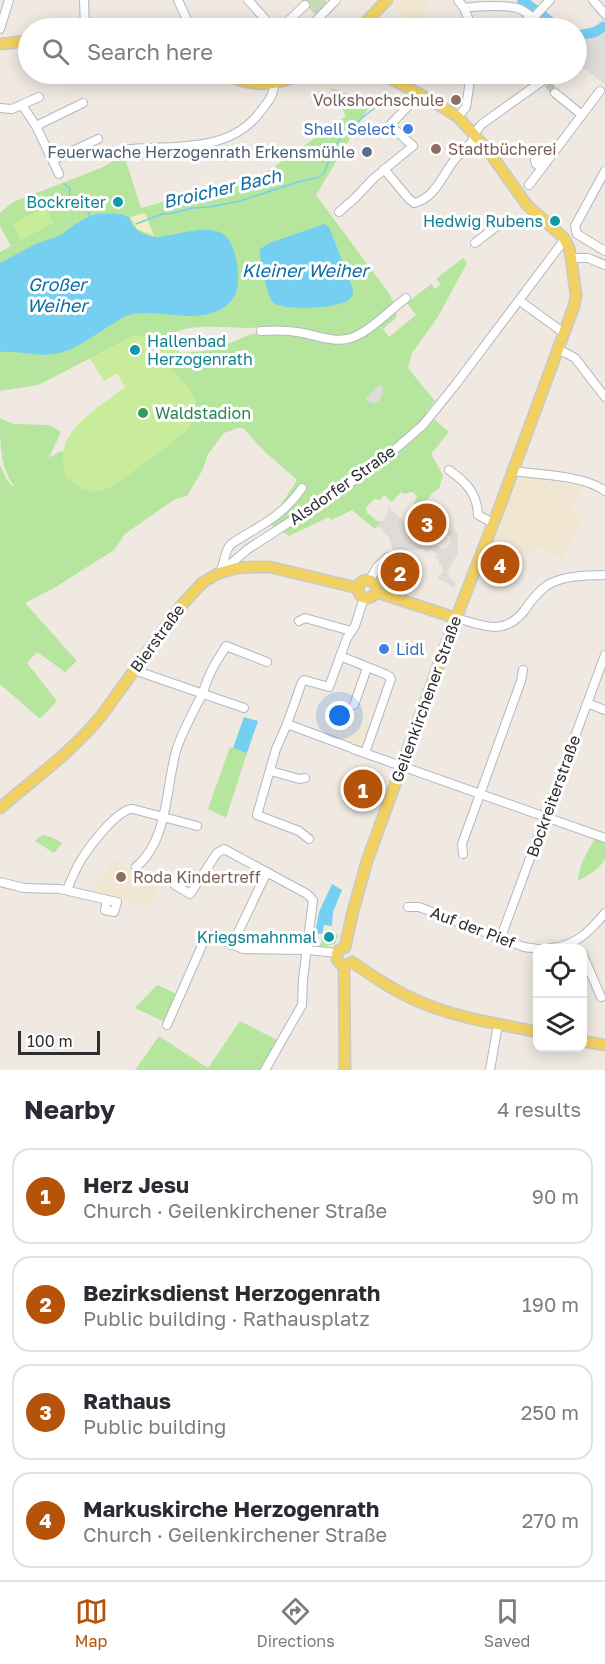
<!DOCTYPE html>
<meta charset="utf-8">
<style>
:root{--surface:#fff;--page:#f7f7f7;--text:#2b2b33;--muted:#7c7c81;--line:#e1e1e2;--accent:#b45309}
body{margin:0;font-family:"Golos Text",sans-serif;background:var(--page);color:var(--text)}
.controls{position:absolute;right:18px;bottom:18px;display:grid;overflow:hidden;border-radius:12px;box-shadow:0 3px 15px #0003}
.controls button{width:54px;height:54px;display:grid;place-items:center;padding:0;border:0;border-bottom:2px solid var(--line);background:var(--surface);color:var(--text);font:30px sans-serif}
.scale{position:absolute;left:18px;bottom:15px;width:82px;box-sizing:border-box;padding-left:6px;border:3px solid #2e2e2e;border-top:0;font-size:16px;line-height:21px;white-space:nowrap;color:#2e2e2e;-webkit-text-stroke:4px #fff;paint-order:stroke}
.you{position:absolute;left:340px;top:716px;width:21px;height:21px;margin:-15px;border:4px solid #fff;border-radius:50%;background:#1a73e8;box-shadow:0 0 0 9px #1a73e833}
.badge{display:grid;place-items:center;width:39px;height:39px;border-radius:50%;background:var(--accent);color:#fff;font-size:20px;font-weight:700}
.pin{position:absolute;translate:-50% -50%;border:3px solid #fff;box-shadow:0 2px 6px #0006}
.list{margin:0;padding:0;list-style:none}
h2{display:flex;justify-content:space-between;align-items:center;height:78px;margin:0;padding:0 24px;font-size:26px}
h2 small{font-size:20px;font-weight:400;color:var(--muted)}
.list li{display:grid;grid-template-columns:39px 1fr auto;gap:18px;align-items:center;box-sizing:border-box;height:96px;margin:0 12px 12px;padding:0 12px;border:2px solid var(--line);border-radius:18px}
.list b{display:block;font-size:22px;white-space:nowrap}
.list p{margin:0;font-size:20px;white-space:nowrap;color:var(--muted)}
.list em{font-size:20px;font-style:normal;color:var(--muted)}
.icon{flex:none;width:33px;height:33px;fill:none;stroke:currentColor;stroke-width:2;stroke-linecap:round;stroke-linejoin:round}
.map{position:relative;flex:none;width:605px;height:1070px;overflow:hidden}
.search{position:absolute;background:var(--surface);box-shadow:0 3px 15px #0003;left:18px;right:18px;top:18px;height:66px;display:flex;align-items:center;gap:15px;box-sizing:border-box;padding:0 21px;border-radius:33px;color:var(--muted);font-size:22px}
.sheet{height:510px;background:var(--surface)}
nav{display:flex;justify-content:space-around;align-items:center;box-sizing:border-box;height:84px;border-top:2px solid var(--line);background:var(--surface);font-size:16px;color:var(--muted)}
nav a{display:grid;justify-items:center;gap:3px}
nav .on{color:var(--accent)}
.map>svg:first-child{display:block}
.education{fill:#f0e6d1}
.green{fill:#b6e59e}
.sand{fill:#f3ecc5}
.cemetery{fill:#c8d9b8}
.pitch{fill:#c9ec9a}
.plaza{fill:#dfdcd8}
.water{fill:#75cff0}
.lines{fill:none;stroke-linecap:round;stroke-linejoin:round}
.stream{stroke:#75cff0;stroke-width:1.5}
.river{stroke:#75cff0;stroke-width:10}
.minor-tunnel{stroke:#c8c4bd;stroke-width:8;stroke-dasharray:8 4;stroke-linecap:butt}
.minor-casing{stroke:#b4b7c1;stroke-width:10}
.major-casing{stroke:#c9c9c9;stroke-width:13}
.minor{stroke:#fff;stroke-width:8}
.major{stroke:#f2d163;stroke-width:10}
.education-dot{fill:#8d6e63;stroke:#fff;stroke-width:2}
.shop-dot{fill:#3f7fe0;stroke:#fff;stroke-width:2}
.service-dot{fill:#5c6f8a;stroke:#fff;stroke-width:2}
.culture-dot{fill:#0f9aa8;stroke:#fff;stroke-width:2}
.leisure-dot{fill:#2e9e5b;stroke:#fff;stroke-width:2}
.labels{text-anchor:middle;stroke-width:6;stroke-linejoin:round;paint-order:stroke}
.education-label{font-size:16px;fill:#785e54;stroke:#fff;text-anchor:start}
.shop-label{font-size:16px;fill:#366cbe;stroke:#fff;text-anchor:end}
.service-label{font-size:16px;fill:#4e5e75;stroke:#fff;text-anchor:end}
.culture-label{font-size:16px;fill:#0d838f;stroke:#fff;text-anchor:end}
.leisure-label{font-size:16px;fill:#27864d;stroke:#fff;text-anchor:start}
.street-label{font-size:16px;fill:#2e2e2e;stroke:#fff}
.water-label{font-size:18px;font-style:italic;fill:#0d6fa3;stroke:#fff}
</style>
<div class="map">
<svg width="605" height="1070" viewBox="0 0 605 1070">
<rect width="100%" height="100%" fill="#efe9e1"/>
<g class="education">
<polygon points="397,0 427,0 424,12 433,24 428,28 406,28 409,26 393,4"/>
<polygon points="517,476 584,486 572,511 585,516 563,560 555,554 534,548 531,556 492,542"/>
<polygon points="330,699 363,711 360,720 363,725 372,728 365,749 318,733"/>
<polygon points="115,859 158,889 147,906 91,892"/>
</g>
<g class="green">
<path d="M331,88L372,102L316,195L388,292L395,304C385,311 365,331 354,334C334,341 284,330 261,327C239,331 183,319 169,338L164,336H134L38,385L0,391V252L11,246L0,226V213L13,202L101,168L124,155L141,208L265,173L346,116Z"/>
<path d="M463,258L467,263L438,317L412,353L408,368L435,401L426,412L449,432L431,454L443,475L439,489C430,492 428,504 418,505L414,503L417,497L413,492L404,494L401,492L392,502L384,495L380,500L374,499L366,508L367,513L377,521H382L375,529L352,510L331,520L329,517L289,536L263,520L280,506L296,482V479L262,449L243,428H238L224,433L208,454L203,469L187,496L175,499L125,534L114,550L54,588L25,603L77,661L65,672L37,652L27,663L57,701L40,719L0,684V465L6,478L12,486H14C0,466 0,444 0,418L13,424L49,425L61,432L49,458L57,453L63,451L66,477L189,389L168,366L183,353L214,350L251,334L271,332L297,334L325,343L342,344L356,340L377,326L396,311L397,315L395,319L383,329L389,337L416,315L407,303L431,284L435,289L441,284L436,279Z"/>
<polygon points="230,747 247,753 226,818 208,809"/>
<polygon points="42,835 51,837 62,843 54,853 35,841"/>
<path d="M595,838L605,843C605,847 605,854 605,858C603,866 586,878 578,880C579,865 588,851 595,838Z"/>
<polygon points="326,930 338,935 335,944 319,948"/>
<polygon points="157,985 177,994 165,1022 135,1008"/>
<polygon points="240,1021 279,1041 262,1070 135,1070 159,1036 208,1068"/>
</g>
<polygon class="sand" points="145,213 154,236 137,229 130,217"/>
<polygon class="cemetery" points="302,0 325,0 328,5 317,17"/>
<g class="pitch">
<polygon points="45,207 54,223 21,240 13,224"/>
<path d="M134,336H164L169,338L173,349L183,353L168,366L189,389L196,401V409L189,429L156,455L113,486L95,492L81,489L66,477C65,469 62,461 63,453C67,424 104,404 125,387L117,373L104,381L90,359Z"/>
</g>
<g class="plaza">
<polygon points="604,18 605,18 605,84 583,68 583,67 579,63 577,66 577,41 589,39 603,32 605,28 599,22"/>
<polygon points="379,385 382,385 383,392 380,400 374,404 366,400 366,398"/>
<polygon points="388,507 414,530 429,528 437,535 434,538 434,543 441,549 446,548 451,542 451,537 448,534 454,528 459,537 457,538 458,554 452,563 452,565 447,571 450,574 448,576 457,584 453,588 444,581 437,579 441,574 443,574 442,565 439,565 439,560 435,558 437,555 432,550 425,552 424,549 393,551 389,537 377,526 388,513"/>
</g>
<g class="water">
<path d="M96,214C105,214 120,212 128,217C131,219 130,221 132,224C136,231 148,237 156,237C173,237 207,223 223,234C237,243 241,278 236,293C233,300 227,306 221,309C190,326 156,306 126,316C122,317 118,321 114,323C97,333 82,346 63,352C39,359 24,350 0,352V263L36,244L61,235L74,225L90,216Z"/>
<path d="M324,224L329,227L353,289C353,291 353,295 351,298C343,309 285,311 274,303C267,298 259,258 260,249L270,243Z"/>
<polygon points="244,717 258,721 247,753 233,748"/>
<polygon points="332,884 342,890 333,912 332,926 324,925 322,934 315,933 319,912"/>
</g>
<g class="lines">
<g class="stream">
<polyline points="550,26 554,25"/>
<polyline points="64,184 70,188 69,199 83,206"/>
<polyline points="87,209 90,216"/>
<polyline points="136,224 162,214 174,213 192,208 209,207 240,201 301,181 317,178 324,173 331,155 339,140 346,131 383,101"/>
</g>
<g class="river">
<polyline points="522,0 559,28"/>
<polyline points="576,36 595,32 603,27"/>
</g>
<polyline class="minor-tunnel" points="548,84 555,93"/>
<g class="minor-casing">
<g id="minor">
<polyline points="84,0 85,28"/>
<polyline points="178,0 188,22 188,28"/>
<polyline points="248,0 273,28"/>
<polyline points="458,0 464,8 472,28"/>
<polyline points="593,0 605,14"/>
<path d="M464,8C477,6 511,4 522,10C531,15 537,22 544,28"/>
<polyline points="533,18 550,0"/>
<polyline points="281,28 305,5"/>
<polyline points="309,28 336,0"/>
<polyline points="517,28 531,16"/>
<polyline points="0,29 9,0"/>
<polyline points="555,93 582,115"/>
<polyline points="22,105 36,126 59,174"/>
<polyline points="0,108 12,109 39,97"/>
<polyline points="458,117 466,107 471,74"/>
<polyline points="36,126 83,103"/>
<path d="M125,150C134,148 143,148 153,148C192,146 234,147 260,112C267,103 274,96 274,84"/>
<polyline points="53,160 98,139"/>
<polyline points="542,168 536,164 535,160 541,157 547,161"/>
<path d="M384,169L409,199L414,203C436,198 443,173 456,158C460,153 466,149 470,144C475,138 475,130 482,124L552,74"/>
<polyline points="605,171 575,226 577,234 605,251"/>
<polyline points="529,185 600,91"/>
<polyline points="339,212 354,199 374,178 413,146 390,125 413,101 418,93"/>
<polyline points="475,243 506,219"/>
<polyline points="571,258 588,258 605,265"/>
<polyline points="520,301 564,333"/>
<path d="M261,331C275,330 289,330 303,333C322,337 339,345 358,335C376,326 390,310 406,298"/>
<polyline points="558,349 575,358 605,397"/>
<path d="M449,470C466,482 477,493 478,515L493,523"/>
<path d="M513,471C540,475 584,475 605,491"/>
<path d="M383,562C380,578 386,588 400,597"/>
<path d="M221,570C226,559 223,554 231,544C259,526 282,517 302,488"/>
<polyline points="222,571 248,549 359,477 385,458 423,425 456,384 565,239"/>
<polyline points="370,580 377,567 388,557"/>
<path d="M456,618C483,625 503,637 524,611C530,602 537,593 546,586C563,575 585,576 605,575"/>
<polyline points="299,621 305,618 351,631"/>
<polyline points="340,656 385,674 390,677 391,679 365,753"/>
<polyline points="134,670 244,708"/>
<polyline points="587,703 605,710"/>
<polyline points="354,705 367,668"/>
<polyline points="287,724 349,747"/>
<polyline points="353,749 605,838"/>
<polyline points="271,771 299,779 305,778"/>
<polyline points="309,839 299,831 257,815 276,749 287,724 302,682 304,680 329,687 347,638 355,626 364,598"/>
<polyline points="463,854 462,844 521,681 523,670"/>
<path d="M136,867C168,841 166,787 176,751C181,734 190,719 197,704C203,695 205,684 210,674C214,664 221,655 226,646L267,662"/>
<polyline points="0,882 24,888 60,889 117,902 114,912 105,910 107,900"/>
<polyline points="175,885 190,894 217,853 224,849 307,894 313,900 303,979 302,1005 265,1070"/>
<path d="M67,890C71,880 75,870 81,860C89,847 118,808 133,809L197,826"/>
<polyline points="408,907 419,907 524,947 538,949"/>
<polyline points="501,937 605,655"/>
<polyline points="232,945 267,872"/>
<path d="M551,948C576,946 590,931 605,913"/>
<polyline points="582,953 601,997"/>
<polyline points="167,1025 207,934 243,949 307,950 337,953"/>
<polyline points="490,1070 498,1024"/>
</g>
</g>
<g class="major-casing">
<g id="major">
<polyline points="360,28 387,0"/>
<polyline points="0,44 28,41"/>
<path d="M226,74C250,88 277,86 301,74"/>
<circle cx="367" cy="589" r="9"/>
<polyline points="376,592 456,618"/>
<path d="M0,808C35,778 73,751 102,715L180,607L202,583L219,573L237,568L254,567H270L358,588"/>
<polyline points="345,947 352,915 367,861 451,631 500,506 574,306 576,295 571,258 569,248 564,238 527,205 487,149 458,117 439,105 383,74"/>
<path d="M352,962C374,977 396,992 420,1002C457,1018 499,1024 538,1032"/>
<polyline points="344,965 345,1070"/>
<path d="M344,965C337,963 335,957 338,951L345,947"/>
<polyline points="582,1041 605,1045"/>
</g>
</g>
<use href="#minor" class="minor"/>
<use href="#major" class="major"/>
</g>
<g class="education-dot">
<circle cx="456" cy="100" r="6"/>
<circle cx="436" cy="149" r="6"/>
<circle cx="121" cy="877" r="6"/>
</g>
<g class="shop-dot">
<circle cx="408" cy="129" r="6"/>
<circle cx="384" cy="649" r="6"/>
</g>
<circle class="service-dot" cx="367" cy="152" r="6"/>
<g class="culture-dot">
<circle cx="118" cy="202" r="6"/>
<circle cx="555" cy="221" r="6"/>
<circle cx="135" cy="350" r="6"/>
<circle cx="329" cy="937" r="6"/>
</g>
<circle class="leisure-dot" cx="143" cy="413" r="6"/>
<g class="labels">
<g class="education-label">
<text x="444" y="106" text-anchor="end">Volkshochschule</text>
<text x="448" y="155">Stadtbücherei</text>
<text x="133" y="883">Roda Kindertreff</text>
</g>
<g class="shop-label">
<text x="396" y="135">Shell Select</text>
<text x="396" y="655" text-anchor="start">Lidl</text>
</g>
<g class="service-label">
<text x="355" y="158">Feuerwache Herzogenrath Erkensmühle</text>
</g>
<g class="culture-label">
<text x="106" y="208">Bockreiter</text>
<text x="543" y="227">Hedwig Rubens</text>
<text x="147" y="347" text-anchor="start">Hallenbad<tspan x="147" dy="18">Herzogenrath</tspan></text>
<text x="317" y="943">Kriegsmahnmal</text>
</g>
<g class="leisure-label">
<text x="155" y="419">Waldstadion</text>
</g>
<g class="street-label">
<text transform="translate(342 485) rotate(-35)" y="6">Alsdorfer Straße</text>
<text transform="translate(157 638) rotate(-54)" y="6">Bierstraße</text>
<text transform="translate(426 699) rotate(-70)" y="6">Geilenkirchener Straße</text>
<text transform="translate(553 796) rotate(-70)" y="6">Bockreiterstraße</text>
<text transform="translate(473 927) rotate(21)" y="6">Auf der Pief</text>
</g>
<g class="water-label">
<text transform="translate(222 189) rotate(-13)" y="6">Broicher Bach</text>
<text x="305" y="277">Kleiner Weiher</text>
<text x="57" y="291">Großer<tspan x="57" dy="21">Weiher</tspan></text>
</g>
</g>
</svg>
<div class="controls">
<button><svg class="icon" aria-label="locate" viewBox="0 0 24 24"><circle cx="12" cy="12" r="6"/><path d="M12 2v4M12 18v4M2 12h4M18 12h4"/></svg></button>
<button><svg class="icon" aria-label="layers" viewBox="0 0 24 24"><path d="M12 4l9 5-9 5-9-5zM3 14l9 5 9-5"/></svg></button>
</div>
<div class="scale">100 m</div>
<div class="you"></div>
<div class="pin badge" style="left:363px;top:789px">1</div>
<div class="pin badge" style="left:400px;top:572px">2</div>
<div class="pin badge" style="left:427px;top:523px">3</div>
<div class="pin badge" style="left:500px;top:564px">4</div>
<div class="search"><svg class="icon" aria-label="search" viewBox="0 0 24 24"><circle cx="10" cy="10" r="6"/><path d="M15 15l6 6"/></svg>Search here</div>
</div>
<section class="sheet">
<h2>Nearby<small>4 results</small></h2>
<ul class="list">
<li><span class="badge">1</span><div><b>Herz Jesu</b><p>Church · Geilenkirchener Straße</p></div><em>90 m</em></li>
<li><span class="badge">2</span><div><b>Bezirksdienst Herzogenrath</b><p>Public building · Rathausplatz</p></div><em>190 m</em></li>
<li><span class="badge">3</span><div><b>Rathaus</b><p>Public building</p></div><em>250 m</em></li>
<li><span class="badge">4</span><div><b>Markuskirche Herzogenrath</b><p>Church · Geilenkirchener Straße</p></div><em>270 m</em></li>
</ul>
</section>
<nav>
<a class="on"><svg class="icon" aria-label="map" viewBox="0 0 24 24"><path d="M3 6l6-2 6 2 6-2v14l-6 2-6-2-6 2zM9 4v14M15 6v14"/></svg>Map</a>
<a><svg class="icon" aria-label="directions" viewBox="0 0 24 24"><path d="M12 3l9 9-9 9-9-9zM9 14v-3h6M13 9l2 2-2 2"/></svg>Directions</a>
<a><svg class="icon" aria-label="saved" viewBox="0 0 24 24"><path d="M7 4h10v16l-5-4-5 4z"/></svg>Saved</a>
</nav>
